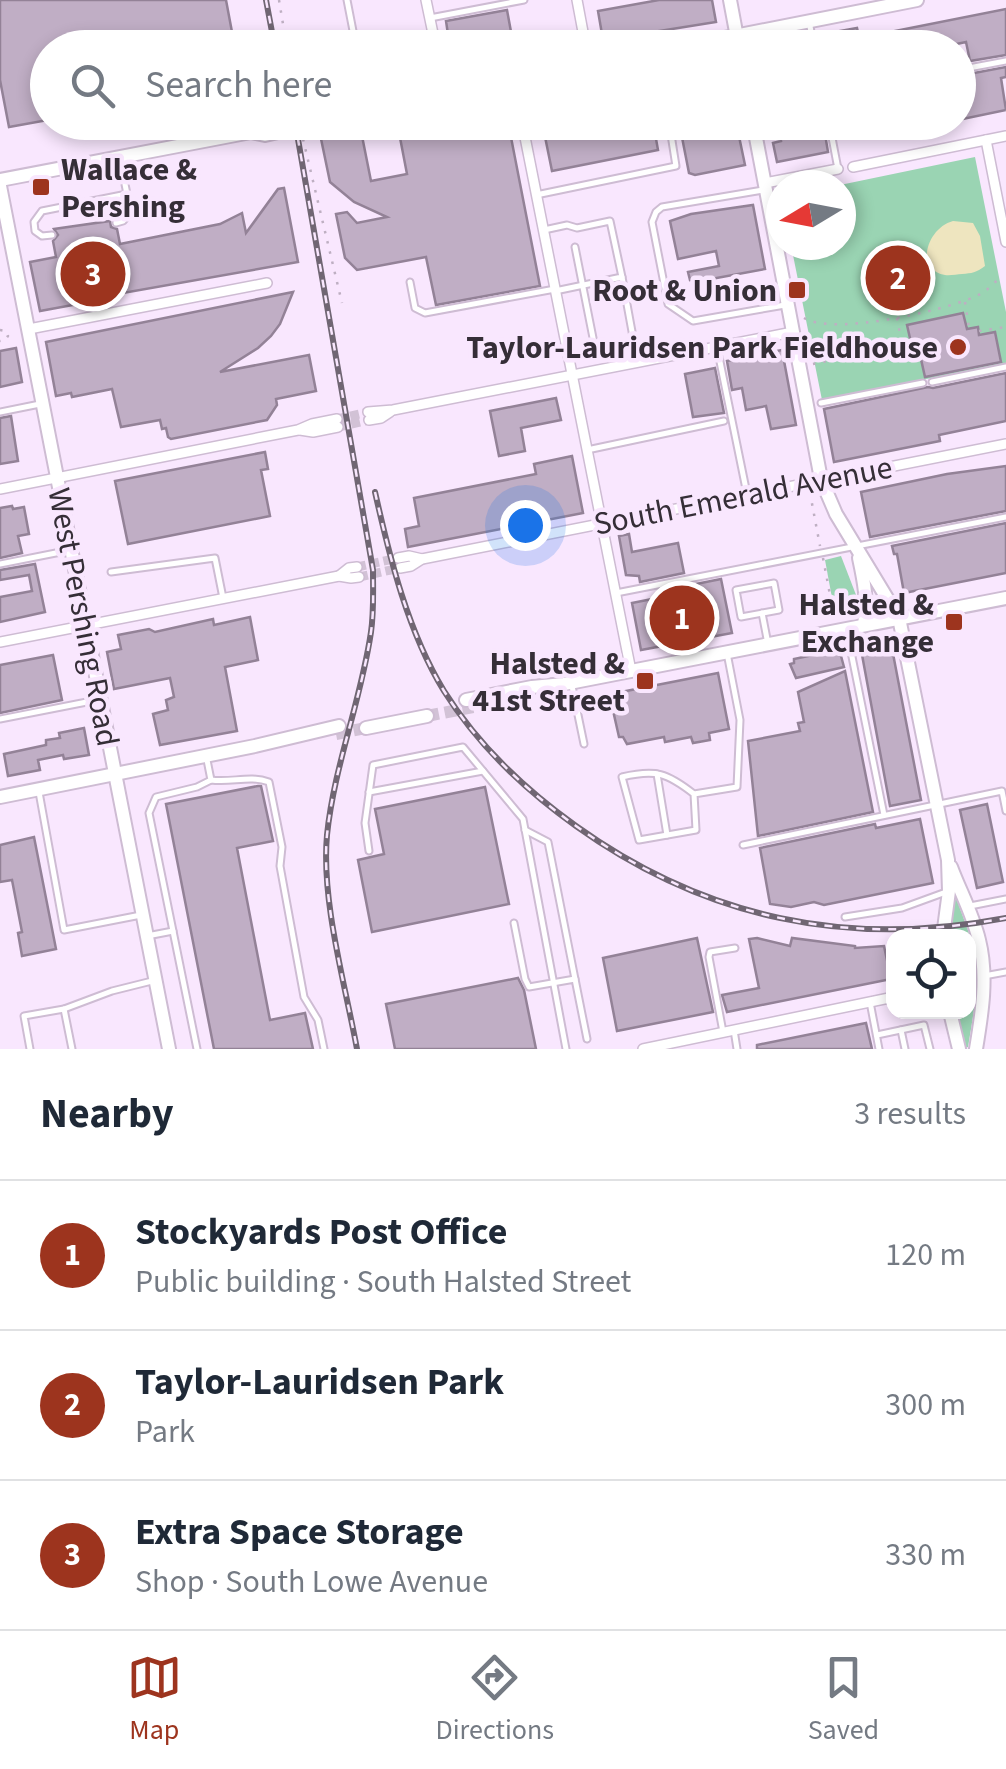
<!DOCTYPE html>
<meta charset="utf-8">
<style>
:root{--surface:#fff;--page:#f6f6f7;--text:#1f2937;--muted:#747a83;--line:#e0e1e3;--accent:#9d341e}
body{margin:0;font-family:"Source Sans 3",sans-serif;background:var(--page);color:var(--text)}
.controls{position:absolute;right:30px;bottom:30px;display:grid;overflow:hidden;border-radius:20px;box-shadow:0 5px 15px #0003}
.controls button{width:90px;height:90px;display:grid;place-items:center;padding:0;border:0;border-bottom:2px solid var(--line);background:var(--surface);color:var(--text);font:50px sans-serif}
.compass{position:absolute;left:766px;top:170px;width:90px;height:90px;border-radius:50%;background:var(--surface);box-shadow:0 5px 15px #0003;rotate:260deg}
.you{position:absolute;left:525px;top:525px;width:35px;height:35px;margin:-25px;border:8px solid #fff;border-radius:50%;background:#1a73e8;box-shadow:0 0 0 15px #1a73e833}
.badge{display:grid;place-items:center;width:65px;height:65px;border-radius:50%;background:var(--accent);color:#fff;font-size:32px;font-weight:700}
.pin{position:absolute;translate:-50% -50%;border:5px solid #fff;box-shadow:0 2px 10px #0006}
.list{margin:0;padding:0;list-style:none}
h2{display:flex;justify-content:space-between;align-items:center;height:130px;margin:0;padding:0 40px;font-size:42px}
h2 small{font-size:32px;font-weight:400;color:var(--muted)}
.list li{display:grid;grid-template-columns:65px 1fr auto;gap:30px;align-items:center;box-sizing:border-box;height:150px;padding:0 40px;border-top:2px solid var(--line)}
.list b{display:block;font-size:38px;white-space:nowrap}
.list p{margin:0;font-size:32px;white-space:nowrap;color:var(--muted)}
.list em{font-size:32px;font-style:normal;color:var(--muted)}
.icon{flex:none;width:55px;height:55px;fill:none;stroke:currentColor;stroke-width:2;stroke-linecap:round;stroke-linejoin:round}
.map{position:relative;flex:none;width:1006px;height:1049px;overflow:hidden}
.search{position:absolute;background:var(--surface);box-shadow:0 5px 15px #0003;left:30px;right:30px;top:30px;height:110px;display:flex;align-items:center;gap:25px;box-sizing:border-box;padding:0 35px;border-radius:55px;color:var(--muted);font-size:38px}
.sheet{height:580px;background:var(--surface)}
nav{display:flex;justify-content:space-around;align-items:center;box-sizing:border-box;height:140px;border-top:2px solid var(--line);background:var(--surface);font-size:28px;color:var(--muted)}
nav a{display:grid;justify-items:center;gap:5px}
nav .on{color:var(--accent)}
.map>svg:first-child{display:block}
.green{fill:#9ad4b3}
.sand{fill:#eee5bf}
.building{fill:#c0aec5;stroke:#938297;stroke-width:2.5}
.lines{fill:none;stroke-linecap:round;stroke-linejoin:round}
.street-tunnel{stroke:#d2c2d6;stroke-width:9;stroke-dasharray:9 4.5;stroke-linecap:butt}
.secondary-tunnel{stroke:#d2c2d6;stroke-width:12;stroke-dasharray:12 6;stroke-linecap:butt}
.lane-casing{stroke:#cebcd3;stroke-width:9}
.street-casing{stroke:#cebcd3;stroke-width:12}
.secondary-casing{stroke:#cebcd3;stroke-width:16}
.path{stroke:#beafc2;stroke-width:2.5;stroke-dasharray:2.5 8;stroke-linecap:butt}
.lane{stroke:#fff;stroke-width:5}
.street{stroke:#fff;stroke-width:9}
.secondary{stroke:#fff;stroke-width:12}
.rail-casing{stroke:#706673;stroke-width:6}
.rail{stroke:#f9e7fe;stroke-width:2.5;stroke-dasharray:8;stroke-linecap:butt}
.path-bridge{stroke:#beafc2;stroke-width:2.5;stroke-dasharray:2.5 8;stroke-linecap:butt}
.poi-dot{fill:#9d341e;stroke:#f9e7fe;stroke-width:4}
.labels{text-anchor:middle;stroke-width:9;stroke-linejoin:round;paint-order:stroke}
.poi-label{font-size:32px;font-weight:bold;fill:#352e37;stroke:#f9e7fe;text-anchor:end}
.street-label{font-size:32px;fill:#352e37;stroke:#f9e7fe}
</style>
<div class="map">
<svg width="1006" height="1049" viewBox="0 0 1006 1049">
<rect width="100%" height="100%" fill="#f9e7fe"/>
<g class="green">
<polygon points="975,157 1006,312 1006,363 822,400 791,245 841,245 840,185"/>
<polygon points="841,556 858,600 853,608 835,614 825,560"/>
<path d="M954,900H957C963,918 971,935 974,953C980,984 973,1016 968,1047L965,1048L956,1012H968V936H949Z"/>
</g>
<path class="sand" d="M953,221L973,223L980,236L985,266C976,273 972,273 962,274C957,274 950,276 945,275C914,270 927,228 953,221Z"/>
<g class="building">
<polygon points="0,0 226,0 235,48 48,48 48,120 9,127 0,80"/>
<polygon points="659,0 712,0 716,22 603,40 598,11"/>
<polygon points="1006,9 1006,55 970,61 966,42 952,45 951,41 933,43 933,48 820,48 818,35 857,28 859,37 870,36"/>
<polygon points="507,10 514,48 450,48 446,21"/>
<polygon points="1006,67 1006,77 1001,78 1006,110 958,120 958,101 961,100 958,76"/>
<polygon points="397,122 419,122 419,125 430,122 508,122 540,286 436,305 426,257 357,270 345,258 336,214 347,212 357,223 387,217 354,202 330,182 320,134 360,126 371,181 407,174"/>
<polygon points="542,122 653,122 658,150 552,171"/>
<polygon points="679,122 736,122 745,165 695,175 689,173"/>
<polygon points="778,122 823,122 828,152 777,162 773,143 781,141"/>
<polygon points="284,188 298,262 100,297 100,300 40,311 30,262 56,257 53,241 58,235 54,229 110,221 111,227 117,229 120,244 220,224 242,213 246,233 278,189"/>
<polygon points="753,205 765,269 695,282 695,279 690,280 688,272 719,266 716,251 678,259 670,221 691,214"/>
<polygon points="293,292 280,324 271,336 258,348 220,372 309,355 316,391 276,399 277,405 267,420 171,439 168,437 166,428 162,429 160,420 121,427 112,389 72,397 71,393 56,396 46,342"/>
<polygon points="963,313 967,329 978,327 979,335 995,332 1001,362 925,377 918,346 912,347 907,325"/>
<polygon points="16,348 22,382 0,387 0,351"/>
<polygon points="782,350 796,425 771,429 766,406 746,410 742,388 732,390 727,361"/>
<polygon points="715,368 724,413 693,417 685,374"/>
<polygon points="1006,373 1006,421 939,435 940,441 834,462 824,409 928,387 933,388"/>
<polygon points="556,398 561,420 521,428 525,451 499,456 490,411"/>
<polygon points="11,416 18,461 0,464 0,418"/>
<polygon points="265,452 268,469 261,470 270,516 128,544 115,481"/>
<polygon points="572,456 583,513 408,547 405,529 419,526 414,498 536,474 534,464"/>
<polygon points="1006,466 1006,511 870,537 861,492 947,474"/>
<polygon points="12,506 13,509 24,507 29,534 18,536 22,553 0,558 0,508"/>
<polygon points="1006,523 1006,573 904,593 897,554 894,554 892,546"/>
<polygon points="629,534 632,552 678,543 684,573 640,582 639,576 626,575 619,536"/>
<polygon points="35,564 45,612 0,622 0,597 32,591 29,575 0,580 0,570"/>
<polygon points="721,579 732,633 641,650 632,603 677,594 676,588"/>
<polygon points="250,617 258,660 225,667 237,731 160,745 153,714 168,710 166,700 174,697 170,678 114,689 107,652 121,649 118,635 149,629 155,632 213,619 214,625"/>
<polygon points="890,638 921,800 890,806 860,644"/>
<polygon points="832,651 841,656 844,667 796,678 790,664 794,663 794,659"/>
<polygon points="53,655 62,700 0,713 0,665"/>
<polygon points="845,671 873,812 758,836 748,741 800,731 798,723 804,722 798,692"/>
<polygon points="718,673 729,729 709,733 710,740 693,743 691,737 665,742 664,737 627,744 623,737 619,737 610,697 617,696 616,693"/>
<polygon points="84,728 89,755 64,759 63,755 38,760 40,770 8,776 4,754 46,745 46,740 60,738 59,733"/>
<polygon points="258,786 261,786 273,841 237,848 270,1020 305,1013 313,1049 214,1049 166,804"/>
<polygon points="485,787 509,904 372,932 358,860 384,854 375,809"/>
<polygon points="987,804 1003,882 977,888 960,810"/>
<polygon points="920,819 933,883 824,905 814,902 791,907 770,904 760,848 875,824 876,828"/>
<polygon points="34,837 56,949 22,956 18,933 22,932 12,880 0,882 0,845"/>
<polygon points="697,938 713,1012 617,1031 603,958"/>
<polygon points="757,938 790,946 792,938 855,946 855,948 884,946 891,979 727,1012 722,995 759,988 749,939"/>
<polygon points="518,978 524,990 536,1049 395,1049 386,1004"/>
<polygon points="866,1023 872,1049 757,1049 757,1045"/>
</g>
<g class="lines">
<g class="street-tunnel">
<polyline points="337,419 368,412"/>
<polyline points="338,427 369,420"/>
<polyline points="357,567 398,558"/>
<polyline points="359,577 400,568"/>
</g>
<g class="secondary-tunnel">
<polyline points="278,132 305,127"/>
<polyline points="427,716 473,707"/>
<polyline points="336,734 366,728"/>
</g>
<g class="lane-casing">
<g id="lane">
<polyline points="347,0 354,36 366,48"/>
<polyline points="430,18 524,0"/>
<polyline points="809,21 814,48"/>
<polyline points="958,70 1006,61"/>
<polyline points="829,122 838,169"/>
<polyline points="763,190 662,207 656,212 652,222 668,304 693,321 785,305"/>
<polyline points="536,195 676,166 669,122"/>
<polyline points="116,223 123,221 129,214 127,194"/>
<polyline points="544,230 567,225 577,228 610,221 622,277 555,291"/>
<polyline points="52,235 42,236 35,231 34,222 42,211 127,194 120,160"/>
<polyline points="575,247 595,348"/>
<polyline points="622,277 633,337"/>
<polyline points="410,282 415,308 425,313 555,289"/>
<polyline points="717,347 747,494"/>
<polyline points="932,382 1006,367"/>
<polyline points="821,403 923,383"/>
<polyline points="0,412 40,404"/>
<polyline points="587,450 724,421"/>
<polyline points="0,564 71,550"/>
<polyline points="111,572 215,558 223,598"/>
<polygon points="774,583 779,610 741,617 736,590"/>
<polyline points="616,593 1006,517"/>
<polyline points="762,613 768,644"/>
<polyline points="847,632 884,815"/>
<polyline points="572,686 584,744"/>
<polyline points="0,719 97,700"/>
<polyline points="657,774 667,835"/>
<path d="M211,780C231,783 250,775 269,782L282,847L280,866L304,997L318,1020L324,1049"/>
<polyline points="39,792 64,930 141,915"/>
<polyline points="369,792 483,771"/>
<path d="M694,794L696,830L639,840L622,777C656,769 667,773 694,794L737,787L740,720L727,653"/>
<polyline points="525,830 548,842 575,979"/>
<polyline points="743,845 1002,791 1006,811"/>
<polyline points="369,851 365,823 373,765 463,747 523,819 566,1049"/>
<polyline points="970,906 1006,899"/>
<polyline points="845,917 902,908 946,892"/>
<polyline points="514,923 525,979 529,987 575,979 587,1039"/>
<polyline points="147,936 173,931"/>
<polyline points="984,976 1006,972"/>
<polyline points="870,1002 879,1049"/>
<polyline points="64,1009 72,1049"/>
<polyline points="734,1030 737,1049"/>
<polyline points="901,1030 905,1049"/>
<polyline points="723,1032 709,957 710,952 735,948"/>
<polyline points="877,1035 924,1025 930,1049"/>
<polyline points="30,1049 24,1016 64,1009 112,991 152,981"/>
<polyline points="197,1049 149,813 156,797 197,787 211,780 207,760"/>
</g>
</g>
<g class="street-casing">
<g id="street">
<polyline points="426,0 436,48"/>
<polyline points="577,0 586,48"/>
<polyline points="522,122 631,671"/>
<polyline points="986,140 1006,242"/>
<polyline points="853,167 1006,136"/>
<polyline points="765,183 838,169"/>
<polyline points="29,329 267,283"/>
<polyline points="368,412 393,410 793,332"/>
<polyline points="369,420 381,418 390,412"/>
<polyline points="300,430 313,432 338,427"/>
<polyline points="0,489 298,430 312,424 337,419"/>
<polyline points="398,558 409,556 422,559"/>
<polyline points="400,568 411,566 422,559 1006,444"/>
<polyline points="339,576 349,568 357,567"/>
<polyline points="0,642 339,576 351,578 359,577"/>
<polyline points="643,1049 894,997"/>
</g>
</g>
<g class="secondary-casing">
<g id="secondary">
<polyline points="730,0 739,48"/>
<polyline points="674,48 917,0"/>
<polyline points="753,122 821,479 836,514 899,618 948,860 949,891 943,936"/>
<polyline points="305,127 320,122"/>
<polyline points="251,132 265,135 278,132"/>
<polyline points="0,180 251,132 263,125 276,123"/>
<polyline points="0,186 169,1049"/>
<path d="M859,558C864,581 868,601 864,625"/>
<polyline points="466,700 532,687 564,684 1006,598"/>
<polyline points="366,728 427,716"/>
<polyline points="0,797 255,746 339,726"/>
<path d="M951,867C960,891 973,915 979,940C988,976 982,1013 976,1049"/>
<polyline points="950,1012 959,1049"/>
</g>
</g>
<g class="path">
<polyline points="279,0 287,48"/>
<polyline points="303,139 342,303"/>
<polyline points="965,302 969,328"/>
<path d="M804,318C833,336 942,311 974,297C984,293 992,286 999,278"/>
<polyline points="897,318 902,344"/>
<polyline points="0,330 6,331 8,336 5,340 0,341"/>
<polyline points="979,331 1006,327"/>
<polyline points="813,364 903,345"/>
<polyline points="810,493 820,546"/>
<polyline points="823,558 834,616"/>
</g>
<use href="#lane" class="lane"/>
<use href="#street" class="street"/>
<use href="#secondary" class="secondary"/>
<g class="rail-casing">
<g id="rail">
<polyline points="266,0 275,48"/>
<path d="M295,122L373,570C373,591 374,611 371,632C361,701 334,766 327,835C321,900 345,984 357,1049"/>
<path d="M375,492C390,559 408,632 444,691C478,745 524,789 576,826C706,919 848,948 1006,918"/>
</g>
</g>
<use href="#rail" class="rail"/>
<polyline class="path-bridge" points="300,122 303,139"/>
</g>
<g class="poi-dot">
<rect x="31" y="177" width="20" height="20" rx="5"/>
<rect x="787" y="280" width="20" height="20" rx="5"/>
<circle cx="958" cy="347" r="10"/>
<rect x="944" y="612" width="20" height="20" rx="5"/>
<rect x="635" y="671" width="20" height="20" rx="5"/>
</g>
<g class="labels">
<g class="poi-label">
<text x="61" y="180" text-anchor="start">Wallace &amp;<tspan x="61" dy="37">Pershing</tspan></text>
<text x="777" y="301">Root &amp; Union</text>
<text x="938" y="358">Taylor-Lauridsen Park Fieldhouse</text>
<text x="934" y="615">Halsted &amp;<tspan x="934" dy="37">Exchange</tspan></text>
<text x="625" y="674">Halsted &amp;<tspan x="625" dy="37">41st Street</tspan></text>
</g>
<g class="street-label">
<text transform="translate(743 495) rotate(-11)" y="11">South Emerald Avenue</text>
<text transform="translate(84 617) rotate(79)" y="11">West Pershing Road</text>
</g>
</g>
</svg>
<div class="controls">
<button><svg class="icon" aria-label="locate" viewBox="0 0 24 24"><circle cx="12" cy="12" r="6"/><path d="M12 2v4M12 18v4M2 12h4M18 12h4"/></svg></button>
</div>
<svg class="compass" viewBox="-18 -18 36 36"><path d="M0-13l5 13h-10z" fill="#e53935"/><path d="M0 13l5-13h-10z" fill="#747a83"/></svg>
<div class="you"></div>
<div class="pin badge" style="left:682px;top:618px">1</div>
<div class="pin badge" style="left:898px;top:278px">2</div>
<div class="pin badge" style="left:93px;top:274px">3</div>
<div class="search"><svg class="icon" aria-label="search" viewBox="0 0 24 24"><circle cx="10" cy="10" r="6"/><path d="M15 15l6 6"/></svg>Search here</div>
</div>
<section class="sheet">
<h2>Nearby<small>3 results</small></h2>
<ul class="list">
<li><span class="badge">1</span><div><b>Stockyards Post Office</b><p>Public building · South Halsted Street</p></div><em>120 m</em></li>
<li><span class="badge">2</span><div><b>Taylor-Lauridsen Park</b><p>Park</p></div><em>300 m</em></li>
<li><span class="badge">3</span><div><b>Extra Space Storage</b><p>Shop · South Lowe Avenue</p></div><em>330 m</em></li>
</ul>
</section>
<nav>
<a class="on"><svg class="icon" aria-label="map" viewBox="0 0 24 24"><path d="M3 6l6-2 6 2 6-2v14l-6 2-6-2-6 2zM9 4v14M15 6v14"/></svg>Map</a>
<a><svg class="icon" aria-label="directions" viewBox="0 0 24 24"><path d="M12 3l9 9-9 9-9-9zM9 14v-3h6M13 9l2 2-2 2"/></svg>Directions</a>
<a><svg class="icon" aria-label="saved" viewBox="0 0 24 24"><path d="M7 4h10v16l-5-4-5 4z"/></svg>Saved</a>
</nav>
